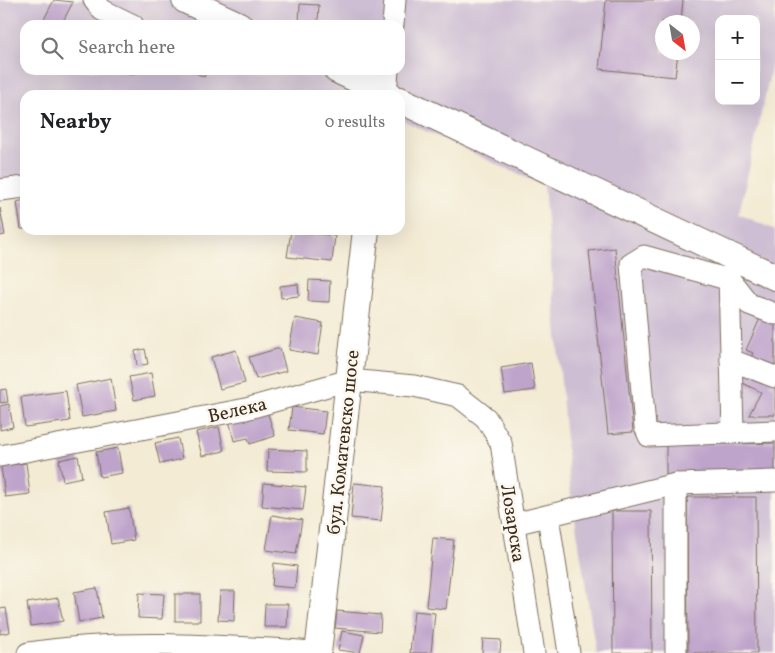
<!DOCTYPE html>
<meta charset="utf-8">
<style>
:root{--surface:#fff;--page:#f2f2f2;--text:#202124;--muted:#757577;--line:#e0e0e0}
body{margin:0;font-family:Vollkorn,serif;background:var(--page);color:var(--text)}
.controls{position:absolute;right:15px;top:15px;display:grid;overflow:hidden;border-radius:10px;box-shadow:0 5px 20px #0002}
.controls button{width:45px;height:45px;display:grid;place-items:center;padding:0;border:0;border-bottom:1px solid var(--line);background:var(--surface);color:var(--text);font:25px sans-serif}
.compass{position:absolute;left:655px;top:15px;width:45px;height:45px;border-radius:50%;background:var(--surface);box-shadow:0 5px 20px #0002;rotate:149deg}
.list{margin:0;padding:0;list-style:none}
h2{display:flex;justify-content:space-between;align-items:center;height:65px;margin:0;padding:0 20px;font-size:21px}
h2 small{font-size:16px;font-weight:400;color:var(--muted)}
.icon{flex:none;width:28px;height:28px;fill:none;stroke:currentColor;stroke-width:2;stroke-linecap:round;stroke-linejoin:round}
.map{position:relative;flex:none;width:775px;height:653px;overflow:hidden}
.search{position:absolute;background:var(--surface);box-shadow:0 5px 20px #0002;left:20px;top:20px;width:385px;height:55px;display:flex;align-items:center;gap:12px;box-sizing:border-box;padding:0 18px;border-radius:15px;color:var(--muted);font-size:19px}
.panel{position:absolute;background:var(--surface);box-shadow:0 5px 20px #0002;left:20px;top:90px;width:385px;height:145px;border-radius:15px}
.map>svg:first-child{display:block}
.industrial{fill:#cdbed3;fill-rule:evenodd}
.building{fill:#bea3cb}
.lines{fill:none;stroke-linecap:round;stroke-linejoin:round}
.minor-casing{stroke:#7b6e5e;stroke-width:23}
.major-casing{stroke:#7b6e5e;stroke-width:28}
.minor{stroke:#fff;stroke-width:21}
.major{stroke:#fff;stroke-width:26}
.labels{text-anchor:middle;stroke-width:5;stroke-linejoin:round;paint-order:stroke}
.street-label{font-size:19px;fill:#3b2a1e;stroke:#fbf7ec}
</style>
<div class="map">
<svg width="775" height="653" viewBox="0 0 775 653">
<rect width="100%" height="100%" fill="#fbf7ec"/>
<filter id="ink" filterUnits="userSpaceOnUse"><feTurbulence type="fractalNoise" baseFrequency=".02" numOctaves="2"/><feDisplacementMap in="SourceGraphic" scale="10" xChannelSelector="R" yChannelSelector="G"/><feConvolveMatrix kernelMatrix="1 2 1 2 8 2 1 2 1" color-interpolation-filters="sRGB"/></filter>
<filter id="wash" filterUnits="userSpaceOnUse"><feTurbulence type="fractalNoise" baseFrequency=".0096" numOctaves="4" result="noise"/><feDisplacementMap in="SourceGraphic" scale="20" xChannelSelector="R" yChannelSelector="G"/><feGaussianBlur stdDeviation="1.12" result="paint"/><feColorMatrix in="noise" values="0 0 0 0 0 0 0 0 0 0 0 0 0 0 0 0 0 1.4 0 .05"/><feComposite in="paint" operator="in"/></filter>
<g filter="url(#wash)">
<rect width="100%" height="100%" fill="#f3ebd4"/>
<path class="industrial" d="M0,0H775V50L739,214L775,230V653H596L570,487L544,186L404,121L400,122V95H25V179L0,183ZM719,19H756V101H719ZM662,22H692V52H662ZM25,25H400V70H25Z"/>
<g id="blocks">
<g class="building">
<polygon points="54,0 73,2 61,25 41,25"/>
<polygon points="606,0 683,0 681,22 662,22 662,52 678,52 675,77 599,69"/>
<polygon points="300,4 319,5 318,22 299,21"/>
<polygon points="118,70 135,70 133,74"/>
<polygon points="190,70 207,70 204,77"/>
<polygon points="25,200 25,229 21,229 17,202"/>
<polygon points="0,208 5,235 0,236"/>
<polygon points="291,231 335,236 332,262 287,257"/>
<polygon points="615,248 633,432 608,434 589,251"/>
<polygon points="309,280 330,281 329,302 308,301"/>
<polygon points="298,284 299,296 281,298 280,286"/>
<polygon points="762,314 775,320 775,374 769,385 775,387 775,415 749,415 761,392 740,382 753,353 746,350"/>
<polygon points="295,318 323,323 318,355 289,350"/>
<polygon points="280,348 286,371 256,379 249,357"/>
<polygon points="145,349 148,364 137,366 135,351"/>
<polygon points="236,350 245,383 220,389 211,357"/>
<polygon points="531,363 535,390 505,394 501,368"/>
<polygon points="151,373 155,396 134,400 129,377"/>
<polygon points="111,378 116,411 82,417 76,385"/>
<polygon points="6,389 8,402 0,403 0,390"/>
<polygon points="66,391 70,421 25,427 21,397"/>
<polygon points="9,404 13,427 0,430 0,406"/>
<polygon points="292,407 326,411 323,434 289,430"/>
<polygon points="267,411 275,436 250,444 248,438 234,441 229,420"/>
<polygon points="219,427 224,451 202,456 196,432"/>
<polygon points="178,438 182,459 160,464 155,443"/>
<polygon points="775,443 775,473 666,475 666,445"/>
<polygon points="118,448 122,473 100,477 96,452"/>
<polygon points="268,449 307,451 307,472 267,471"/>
<polygon points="78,456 82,477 63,481 59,460"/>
<polygon points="26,463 30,494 5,497 1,466"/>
<polygon points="264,483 306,487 303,510 262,506"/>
<polygon points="354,483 385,486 381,521 351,518"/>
<polygon points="687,497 756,497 757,653 688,653"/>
<polygon points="129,508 134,540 111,544 106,512"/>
<polygon points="612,511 651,511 652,653 613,653"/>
<polygon points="272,515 302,520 296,554 266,550"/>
<polygon points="433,538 454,540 446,609 426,607"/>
<polygon points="274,563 297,566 295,588 272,586"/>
<polygon points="97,588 102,618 79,622 74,592"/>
<polygon points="220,591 235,591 234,621 218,620"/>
<polygon points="139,593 164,594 162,619 138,618"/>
<rect x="175" y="594" width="25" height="27"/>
<polygon points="58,598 63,621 31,626 27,603"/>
<polygon points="265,604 288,604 287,627 264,627"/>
<polygon points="6,608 10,632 0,634 0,609"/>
<polygon points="337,611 381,615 380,632 335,628"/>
<polygon points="414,611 435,613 431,653 410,653"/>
<polygon points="342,631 364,635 360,653 338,650"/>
<polygon points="483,639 501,640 500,653 482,653"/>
</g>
</g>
</g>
<g filter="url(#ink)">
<use href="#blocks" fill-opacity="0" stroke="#7b6e5e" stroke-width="1"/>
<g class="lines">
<g class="minor-casing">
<g id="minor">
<polyline points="94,0 102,10 133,25"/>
<polyline points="393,25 395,0"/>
<polyline points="386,93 388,70"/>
<polyline points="0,190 25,187"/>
<polyline points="729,276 733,432"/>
<polyline points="775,314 749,304 730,280 644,256 631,264 645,427 649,436 775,431"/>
<polyline points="731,360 775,377"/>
<polyline points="0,456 246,409 349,380 414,386 458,396 486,418 501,443 534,653"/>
<polyline points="676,484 676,653"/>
<polyline points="548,516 569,653"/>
<polyline points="514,524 676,484 775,481"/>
<path d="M28,653C124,638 222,646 318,652"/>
</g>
</g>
<g class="major-casing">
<g id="major">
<polyline points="185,0 239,25"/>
<polyline points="337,70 390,95"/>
<polyline points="400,100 775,277"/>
<polyline points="318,653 366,230"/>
</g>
</g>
<use href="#minor" class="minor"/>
<use href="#major" class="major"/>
</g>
</g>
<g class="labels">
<g class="street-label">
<text transform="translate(237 409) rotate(-13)" y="7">Велека</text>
<text transform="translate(342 442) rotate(-84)" y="7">бул. Коматевско шосе</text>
<text transform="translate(514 523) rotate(81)" y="7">Лозарска</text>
</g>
</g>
</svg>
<div class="controls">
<button>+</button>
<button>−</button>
</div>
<svg class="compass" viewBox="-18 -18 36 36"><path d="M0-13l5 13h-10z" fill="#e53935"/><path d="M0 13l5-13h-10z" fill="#757577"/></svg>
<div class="search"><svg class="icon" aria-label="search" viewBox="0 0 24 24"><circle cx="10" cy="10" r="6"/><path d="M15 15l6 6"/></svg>Search here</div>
<section class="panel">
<h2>Nearby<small>0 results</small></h2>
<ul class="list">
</ul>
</section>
</div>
